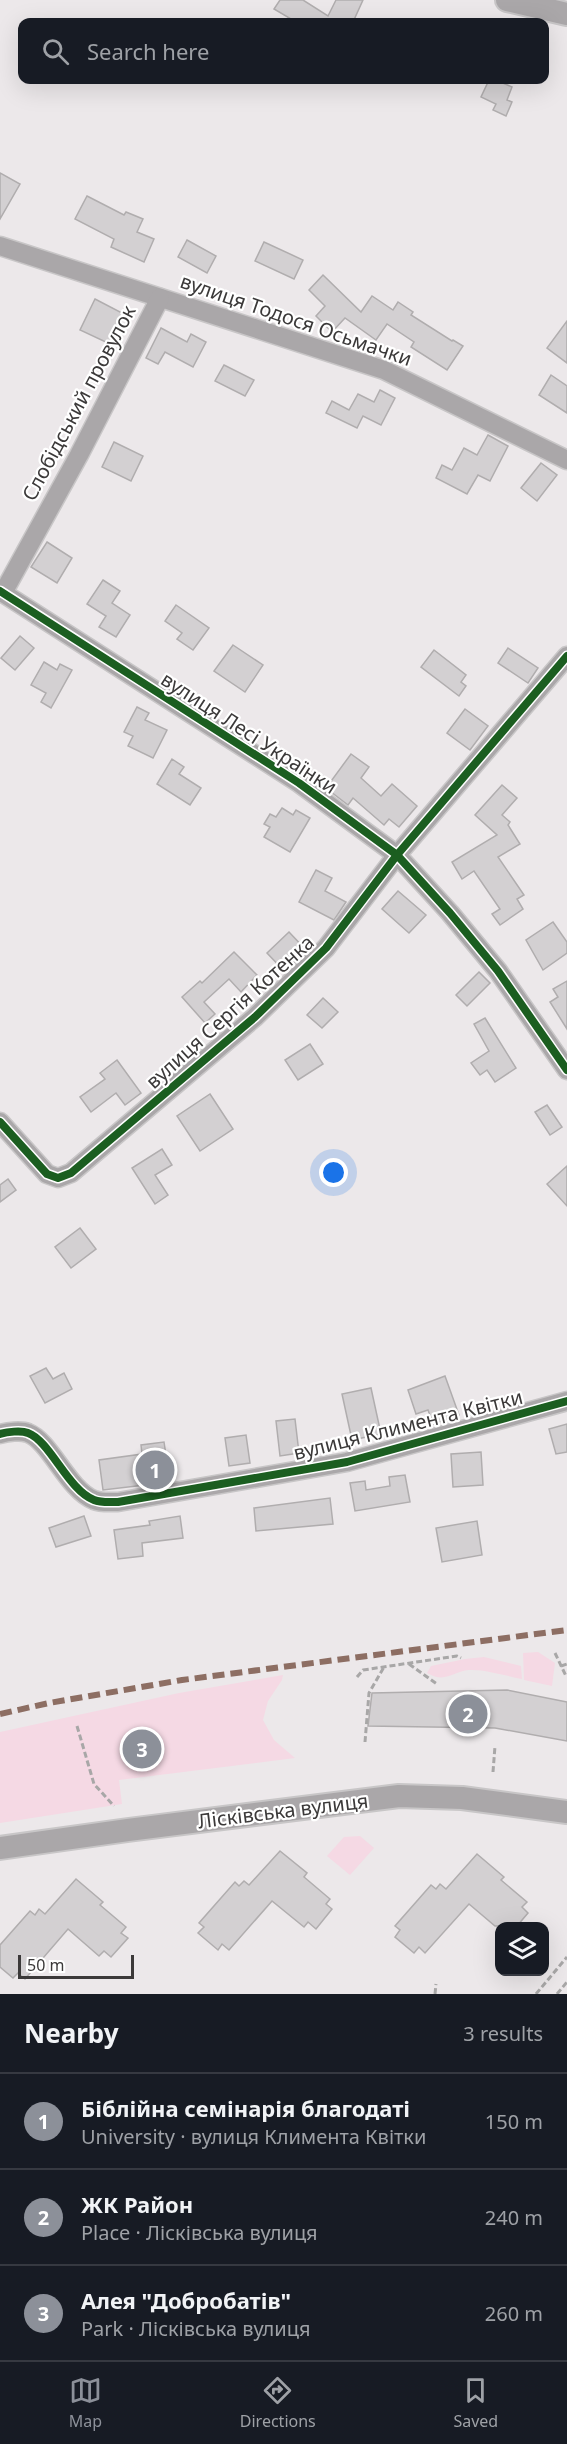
<!DOCTYPE html>
<meta charset="utf-8">
<style>
:root{--surface:#171b24;--page:#20242c;--text:#f1f3f6;--muted:#9ea1a6;--line:#363941;--accent:#8c9099}
body{margin:0;font-family:"Noto Sans",sans-serif;background:var(--page);color:var(--text)}
.controls{position:absolute;right:18px;bottom:18px;display:grid;overflow:hidden;border-radius:12px;box-shadow:0 6px 24px #0002}
.controls button{width:54px;height:54px;display:grid;place-items:center;padding:0;border:0;border-bottom:2px solid var(--line);background:var(--surface);color:var(--text);font:30px sans-serif}
.scale{position:absolute;left:18px;bottom:15px;width:116px;box-sizing:border-box;padding-left:6px;border:3px solid #3b3939;border-top:0;font-size:16px;line-height:21px;white-space:nowrap;color:#3b3939;-webkit-text-stroke:4px #fff;paint-order:stroke}
.you{position:absolute;left:334px;top:1173px;width:21px;height:21px;margin:-15px;border:4px solid #fff;border-radius:50%;background:#1a73e8;box-shadow:0 0 0 9px #1a73e833}
.badge{display:grid;place-items:center;width:39px;height:39px;border-radius:50%;background:var(--accent);color:#fff;font-size:20px;font-weight:700}
.pin{position:absolute;translate:-50% -50%;border:3px solid #fff;box-shadow:0 2px 6px #0006}
.list{margin:0;padding:0;list-style:none}
h2{display:flex;justify-content:space-between;align-items:center;height:78px;margin:0;padding:0 24px;font-size:26px}
h2 small{font-size:20px;font-weight:400;color:var(--muted)}
.list li{display:grid;grid-template-columns:39px 1fr auto;gap:18px;align-items:center;box-sizing:border-box;height:96px;padding:0 24px;border-top:2px solid var(--line)}
.list b{display:block;font-size:22px;white-space:nowrap}
.list p{margin:0;font-size:20px;white-space:nowrap;color:var(--muted)}
.list em{font-size:20px;font-style:normal;color:var(--muted)}
.icon{flex:none;width:33px;height:33px;fill:none;stroke:currentColor;stroke-width:2;stroke-linecap:round;stroke-linejoin:round}
.map{position:relative;flex:none;width:567px;height:1994px;overflow:hidden}
.search{position:absolute;background:var(--surface);box-shadow:0 6px 24px #0002;left:18px;right:18px;top:18px;height:66px;display:flex;align-items:center;gap:15px;box-sizing:border-box;padding:0 21px;border-radius:12px;color:var(--muted);font-size:22px}
.sheet{height:366px;background:var(--surface)}
nav{display:flex;justify-content:space-around;align-items:center;box-sizing:border-box;height:84px;border-top:2px solid var(--line);background:var(--surface);font-size:16px;color:var(--muted)}
nav a{display:grid;justify-items:center;gap:3px}
nav .on{color:var(--accent)}
.map>svg:first-child{display:block}
.green{fill:#f5d9e4}
.building{fill:#d3d0d2;stroke:#b0adae;stroke-width:1.5}
.lines{fill:none;stroke-linecap:round;stroke-linejoin:round}
.minor-casing{stroke:#c8c6c7;stroke-width:21}
.tertiary-casing{stroke:#c8c6c7;stroke-width:26}
.path{stroke:#a8a7a7;stroke-width:3;stroke-dasharray:6 3;stroke-linecap:butt}
.minor{stroke:#aaa7a9;stroke-width:18}
.tertiary{stroke:#aaa7a9;stroke-width:22}
.quiet{stroke:#8d6e63;stroke-width:6;stroke-dasharray:12 6;stroke-linecap:butt}
.cycleway-casing{stroke:#fff;stroke-width:11}
.cycleway{stroke:#1b5e20;stroke-width:8}
.labels{text-anchor:middle;stroke-width:4.5;stroke-linejoin:round;paint-order:stroke}
.street-label{font-size:20px;fill:#3b3939;stroke:#fff}
</style>
<div class="map">
<svg width="567" height="1994" viewBox="0 0 567 1994">
<rect width="100%" height="100%" fill="#ece8ea"/>
<g class="green">
<polygon points="538,1652 555,1663 552,1686 524,1680 523,1653"/>
<path d="M484,1657L521,1666L522,1679C506,1676 485,1669 469,1670C453,1671 446,1684 427,1673L431,1666L465,1659Z"/>
<polygon points="283,1675 282,1680 268,1701 263,1720 274,1740 295,1758 119,1780 122,1804 0,1823 0,1732 179,1693"/>
<polygon points="360,1836 374,1848 350,1875 327,1856 344,1837"/>
</g>
<g class="building">
<polygon points="280,0 303,0 328,16 336,0 363,0 353,22 296,22 274,9"/>
<polygon points="489,80 496,80 512,87 507,100 512,102 506,116 493,110 496,104 481,97"/>
<polygon points="0,173 20,184 0,219"/>
<polygon points="87,196 124,215 126,212 143,219 137,232 154,239 144,262 111,247 114,239 75,219"/>
<polygon points="187,240 216,256 207,273 178,257"/>
<polygon points="264,242 303,260 294,279 255,261"/>
<polygon points="323,275 361,312 372,296 393,310 398,302 413,312 411,315 452,341 453,340 463,346 447,370 411,347 414,342 387,324 376,340 345,318 332,332 316,316 325,306 309,290"/>
<polygon points="95,299 124,314 110,344 80,330"/>
<polygon points="567,321 567,363 547,348"/>
<polygon points="161,328 187,342 191,334 206,342 193,367 165,352 158,364 146,358"/>
<polygon points="224,365 254,380 245,396 215,381"/>
<polygon points="551,375 567,386 567,413 539,395"/>
<polygon points="380,390 395,398 381,425 363,416 357,428 326,413 332,401 349,410 358,394 374,402"/>
<polygon points="488,435 508,446 490,481 478,475 467,494 436,478 442,465 452,470 464,448 477,455"/>
<polygon points="114,442 143,456 131,481 102,467"/>
<polygon points="541,463 557,475 537,501 521,488"/>
<polygon points="47,542 72,558 57,583 31,567"/>
<polygon points="103,580 120,591 112,603 130,615 116,637 99,627 106,616 87,604"/>
<polygon points="176,605 209,628 193,650 177,639 182,633 165,621"/>
<polygon points="20,636 34,648 15,670 1,658"/>
<polygon points="233,645 263,665 245,692 214,671"/>
<polygon points="508,648 538,668 528,683 498,663"/>
<polygon points="434,650 466,675 461,682 466,686 459,696 421,667"/>
<polygon points="44,662 57,670 60,664 72,670 51,708 41,702 46,693 31,685"/>
<polygon points="137,707 149,713 145,720 167,730 153,758 128,746 133,736 124,732"/>
<polygon points="465,709 488,726 470,750 447,733"/>
<polygon points="351,754 369,767 361,778 381,796 392,784 417,806 399,827 389,819 384,825 353,798 348,805 326,788"/>
<polygon points="172,759 184,767 179,774 201,788 190,805 157,784"/>
<polygon points="502,785 517,798 502,815 510,822 508,825 520,844 498,857 524,895 517,899 523,909 500,925 492,914 500,909 474,871 462,879 452,862 497,835 475,815"/>
<polygon points="282,808 293,815 296,810 310,818 290,852 264,837 270,827 264,824 270,814 276,817"/>
<polygon points="316,870 332,878 325,891 346,902 334,920 299,902"/>
<polygon points="398,891 426,915 409,933 382,909"/>
<polygon points="553,922 567,942 567,953 543,970 526,940"/>
<polygon points="289,932 307,951 285,972 267,953"/>
<polygon points="234,952 257,975 241,992 229,979 204,1002 215,1014 205,1023 182,997 200,981 202,983"/>
<polygon points="479,972 490,983 467,1006 456,995"/>
<polygon points="567,981 567,1029 550,1002 558,997 553,989"/>
<polygon points="323,998 338,1012 322,1028 307,1015"/>
<polygon points="485,1018 516,1068 495,1082 487,1070 480,1075 471,1063 489,1051 474,1024"/>
<polygon points="310,1044 323,1064 298,1080 285,1060"/>
<polygon points="117,1060 141,1093 125,1105 116,1093 91,1112 80,1097 105,1079 100,1073"/>
<polygon points="210,1094 233,1129 200,1151 177,1116"/>
<polygon points="547,1105 562,1127 550,1135 535,1112"/>
<polygon points="162,1149 172,1165 155,1175 168,1195 155,1204 132,1168"/>
<polygon points="567,1166 567,1206 547,1184"/>
<polygon points="8,1179 16,1190 0,1202 0,1185"/>
<polygon points="80,1228 96,1249 71,1268 55,1247"/>
<polygon points="46,1368 53,1379 64,1373 72,1389 45,1403 30,1376"/>
<polygon points="445,1376 459,1415 433,1424 428,1410 416,1414 408,1390"/>
<polygon points="371,1388 381,1434 352,1440 342,1394"/>
<polygon points="295,1419 299,1453 280,1456 276,1421"/>
<polygon points="567,1424 567,1452 556,1454 549,1429"/>
<polygon points="246,1435 250,1463 229,1466 225,1438"/>
<polygon points="164,1442 170,1482 103,1490 99,1460 142,1454 141,1445"/>
<polygon points="481,1452 483,1485 453,1487 451,1454"/>
<polygon points="405,1475 410,1502 355,1511 350,1483 365,1481 366,1490 390,1486 389,1477"/>
<polygon points="330,1498 333,1524 256,1531 254,1508"/>
<polygon points="84,1516 91,1536 56,1547 49,1528"/>
<polygon points="180,1516 183,1538 142,1543 143,1556 118,1559 114,1530 150,1525 149,1521"/>
<polygon points="477,1521 482,1555 442,1562 436,1528"/>
<polygon points="507,1690 567,1702 567,1741 495,1728 368,1726 372,1693"/>
<polygon points="280,1851 307,1873 304,1877 330,1899 326,1904 332,1909 316,1929 308,1922 304,1927 272,1901 229,1950 222,1944 218,1950 198,1933 204,1927 199,1923 235,1882 239,1886 244,1881 249,1885"/>
<polygon points="477,1854 504,1877 501,1880 527,1902 522,1907 528,1913 517,1926 495,1926 469,1904 425,1953 419,1947 414,1953 395,1937 400,1930 395,1926 431,1885 436,1889 440,1884 446,1889"/>
<polygon points="76,1879 103,1902 100,1905 126,1927 121,1933 128,1938 111,1957 104,1951 99,1956 68,1929 25,1979 18,1973 13,1978 0,1967 0,1945 30,1911 35,1915 39,1909 45,1914"/>
</g>
<g class="lines">
<g class="minor-casing">
<g id="minor">
<polyline points="0,246 384,370 567,460"/>
<polyline points="0,591 299,783 397,855 450,913 498,971 567,1070"/>
<polyline points="3,593 79,455 160,298"/>
<polyline points="0,1122 47,1174 58,1178 71,1173 255,1017 326,948 397,855 567,656"/>
<path d="M0,1434C7,1432 21,1430 28,1433C50,1441 68,1490 94,1500C101,1503 110,1502 118,1502L347,1462L567,1401"/>
</g>
</g>
<g class="tertiary-casing">
<g id="tertiary">
<polyline points="507,0 567,14"/>
<polyline points="0,1848 128,1830 399,1796 462,1798 567,1812"/>
</g>
</g>
<g class="path">
<polyline points="555,1653 566,1676"/>
<polyline points="409,1664 437,1684"/>
<polyline points="561,1666 567,1664"/>
<polyline points="357,1677 363,1670 457,1656 461,1658"/>
<polyline points="77,1726 94,1784 114,1806"/>
<polyline points="365,1742 369,1693 384,1667"/>
<polyline points="493,1772 495,1746"/>
<polyline points="435,1994 436,1984"/>
<polyline points="536,1994 567,1957"/>
<polyline points="557,1994 567,1982"/>
</g>
<use href="#minor" class="minor"/>
<use href="#tertiary" class="tertiary"/>
<polyline class="quiet" points="0,1714 49,1703 182,1680 567,1630"/>
<g class="cycleway-casing">
<g id="cycleway">
<polyline points="0,591 299,783 397,855 450,913 498,971 567,1070"/>
<polyline points="0,1122 47,1174 58,1178 71,1173 255,1017 326,948 397,855 567,656"/>
<path d="M0,1434C7,1432 21,1430 28,1433C50,1441 68,1490 94,1500C101,1503 110,1502 118,1502L347,1462L567,1401"/>
</g>
</g>
<use href="#cycleway" class="cycleway"/>
</g>
<g class="labels">
<g class="street-label">
<text transform="translate(296 320) rotate(19)" y="7">вулиця Тодося Осьмачки</text>
<text transform="translate(79 403) rotate(-62)" y="7">Слобідський провулок</text>
<text transform="translate(249 733) rotate(33)" y="7">вулиця Лесі Українки</text>
<text transform="translate(230 1012) rotate(-42)" y="7">вулиця Сергія Котенка</text>
<text transform="translate(408 1425) rotate(-14)" y="7">вулиця Климента Квітки</text>
<text transform="translate(283 1811) rotate(-7)" y="7">Лісківська вулиця</text>
</g>
</g>
</svg>
<div class="controls">
<button><svg class="icon" aria-label="layers" viewBox="0 0 24 24"><path d="M12 4l9 5-9 5-9-5zM3 14l9 5 9-5"/></svg></button>
</div>
<div class="scale">50 m</div>
<div class="you"></div>
<div class="pin badge" style="left:155px;top:1470px">1</div>
<div class="pin badge" style="left:468px;top:1714px">2</div>
<div class="pin badge" style="left:142px;top:1749px">3</div>
<div class="search"><svg class="icon" aria-label="search" viewBox="0 0 24 24"><circle cx="10" cy="10" r="6"/><path d="M15 15l6 6"/></svg>Search here</div>
</div>
<section class="sheet">
<h2>Nearby<small>3 results</small></h2>
<ul class="list">
<li><span class="badge">1</span><div><b>Біблійна семінарія благодаті</b><p>University · вулиця Климента Квітки</p></div><em>150 m</em></li>
<li><span class="badge">2</span><div><b>ЖК Район</b><p>Place · Лісківська вулиця</p></div><em>240 m</em></li>
<li><span class="badge">3</span><div><b>Алея &quot;Добробатів&quot;</b><p>Park · Лісківська вулиця</p></div><em>260 m</em></li>
</ul>
</section>
<nav>
<a class="on"><svg class="icon" aria-label="map" viewBox="0 0 24 24"><path d="M3 6l6-2 6 2 6-2v14l-6 2-6-2-6 2zM9 4v14M15 6v14"/></svg>Map</a>
<a><svg class="icon" aria-label="directions" viewBox="0 0 24 24"><path d="M12 3l9 9-9 9-9-9zM9 14v-3h6M13 9l2 2-2 2"/></svg>Directions</a>
<a><svg class="icon" aria-label="saved" viewBox="0 0 24 24"><path d="M7 4h10v16l-5-4-5 4z"/></svg>Saved</a>
</nav>
